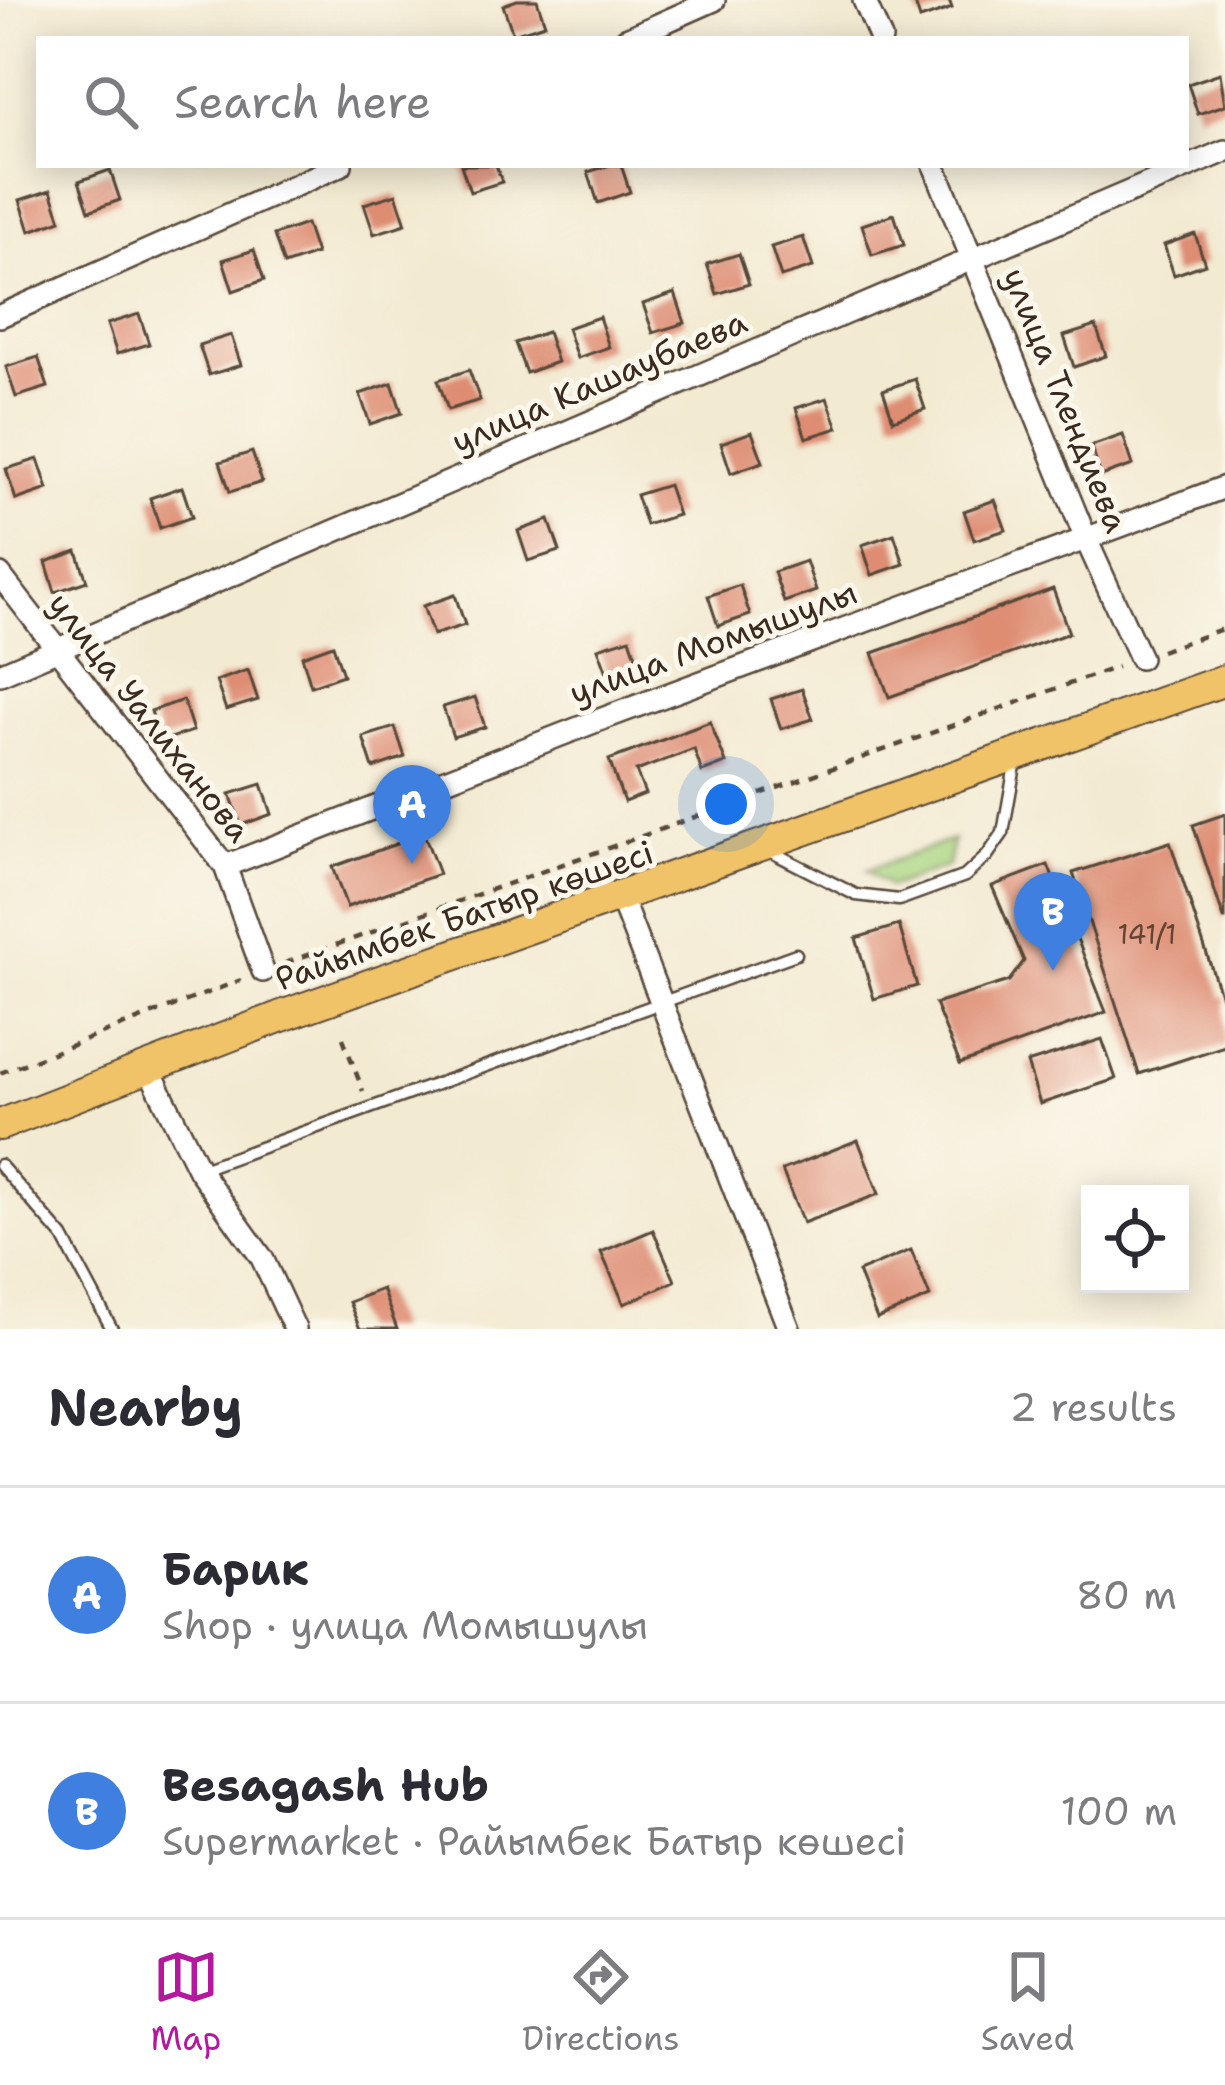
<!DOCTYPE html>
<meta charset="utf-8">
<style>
:root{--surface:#fff;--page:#f2f2f3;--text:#2b2b33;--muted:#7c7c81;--line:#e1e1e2;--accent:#b5179e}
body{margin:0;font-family:"Shantell Sans",sans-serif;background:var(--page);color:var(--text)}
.controls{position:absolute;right:36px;bottom:36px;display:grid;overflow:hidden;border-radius:0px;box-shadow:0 6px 30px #0003}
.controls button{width:108px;height:108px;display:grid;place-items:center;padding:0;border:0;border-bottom:3px solid var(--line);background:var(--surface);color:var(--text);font:60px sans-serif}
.you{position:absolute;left:726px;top:804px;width:42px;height:42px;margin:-30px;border:9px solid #fff;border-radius:50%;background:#1a73e8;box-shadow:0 0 0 18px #1a73e833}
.badge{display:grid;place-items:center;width:78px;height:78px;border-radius:50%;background:var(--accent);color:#fff;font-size:39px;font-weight:700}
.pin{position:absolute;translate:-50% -99px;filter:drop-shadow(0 3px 6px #0008)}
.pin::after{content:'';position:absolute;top:63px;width:42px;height:36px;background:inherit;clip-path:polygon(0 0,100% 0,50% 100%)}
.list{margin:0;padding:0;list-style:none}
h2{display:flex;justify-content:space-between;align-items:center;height:156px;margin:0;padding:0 48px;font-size:51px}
h2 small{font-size:39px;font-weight:400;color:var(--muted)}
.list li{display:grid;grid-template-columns:78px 1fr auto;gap:36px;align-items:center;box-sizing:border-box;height:216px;padding:0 48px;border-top:3px solid var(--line)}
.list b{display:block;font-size:45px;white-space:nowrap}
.list p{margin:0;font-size:39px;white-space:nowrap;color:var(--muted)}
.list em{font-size:39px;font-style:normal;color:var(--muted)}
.icon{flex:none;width:66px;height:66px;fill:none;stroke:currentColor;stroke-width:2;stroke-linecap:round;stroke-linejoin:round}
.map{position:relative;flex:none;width:1225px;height:1329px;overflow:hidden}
.search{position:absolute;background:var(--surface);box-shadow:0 6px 30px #0003;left:36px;right:36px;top:36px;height:132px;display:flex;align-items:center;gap:30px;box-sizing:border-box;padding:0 42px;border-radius:0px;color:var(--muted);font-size:45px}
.sheet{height:588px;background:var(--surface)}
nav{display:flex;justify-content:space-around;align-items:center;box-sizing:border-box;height:168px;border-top:3px solid var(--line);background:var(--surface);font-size:33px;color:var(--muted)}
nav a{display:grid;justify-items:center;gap:6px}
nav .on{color:var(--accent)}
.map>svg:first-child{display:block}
.green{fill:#aad682;stroke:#728050;stroke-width:3}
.building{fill:#de8d73}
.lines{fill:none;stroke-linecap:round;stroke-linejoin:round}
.service-casing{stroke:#574739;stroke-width:15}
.minor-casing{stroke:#574739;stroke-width:26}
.primary-casing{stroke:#574739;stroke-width:34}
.path{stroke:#574739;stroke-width:4.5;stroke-dasharray:9 9;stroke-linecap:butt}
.service{stroke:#fff;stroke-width:10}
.minor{stroke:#fff;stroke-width:21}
.primary{stroke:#f1c369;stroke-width:30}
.labels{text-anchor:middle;stroke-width:10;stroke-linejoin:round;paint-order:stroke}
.number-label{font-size:27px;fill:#644333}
.street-label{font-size:33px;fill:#3b2a1e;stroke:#fbf7ec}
</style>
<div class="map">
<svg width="1225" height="1329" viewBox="0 0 1225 1329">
<rect width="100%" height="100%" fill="#fbf7ec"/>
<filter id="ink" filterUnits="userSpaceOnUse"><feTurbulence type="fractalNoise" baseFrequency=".00833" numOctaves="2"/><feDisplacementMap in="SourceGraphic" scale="24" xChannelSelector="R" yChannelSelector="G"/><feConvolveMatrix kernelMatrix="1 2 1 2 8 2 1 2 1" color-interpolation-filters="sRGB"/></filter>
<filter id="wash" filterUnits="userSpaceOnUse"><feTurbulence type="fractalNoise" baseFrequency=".004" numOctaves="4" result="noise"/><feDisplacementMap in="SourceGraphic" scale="48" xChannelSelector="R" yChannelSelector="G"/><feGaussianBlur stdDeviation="2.7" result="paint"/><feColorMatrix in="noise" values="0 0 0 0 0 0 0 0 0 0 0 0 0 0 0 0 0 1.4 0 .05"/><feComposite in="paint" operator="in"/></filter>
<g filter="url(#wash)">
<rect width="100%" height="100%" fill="#f3ead2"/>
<polygon class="green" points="953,840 948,866 890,887 867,870"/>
<g id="blocks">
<g class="building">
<polygon points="517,0 537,0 545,24 513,34 503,5"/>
<polygon points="914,0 949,0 952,8 920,19"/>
<polygon points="1220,73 1225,105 1198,114 1188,84"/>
<polygon points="461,165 496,165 502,182 470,192"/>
<polygon points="610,165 621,165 630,192 598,203 588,172"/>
<polygon points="110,170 120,200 89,211 79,181"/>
<polygon points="51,190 61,220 30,231 20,200"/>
<polygon points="396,194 406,224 374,234 364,204"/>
<polygon points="894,214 904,245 872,255 862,225"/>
<polygon points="306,224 316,254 284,265 274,235"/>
<polygon points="1195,234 1205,264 1174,275 1164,245"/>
<polygon points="803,237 813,267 781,277 771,247"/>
<polygon points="254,250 264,280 233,291 223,260"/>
<polygon points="739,254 749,284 717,294 707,264"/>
<polygon points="675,293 685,323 653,333 643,304"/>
<polygon points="139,314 149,344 117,354 107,324"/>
<polygon points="599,317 609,347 577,358 567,328"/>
<polygon points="1096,326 1106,356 1074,367 1064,336"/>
<polygon points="547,332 557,362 526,373 515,343"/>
<polygon points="231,335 241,365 209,375 199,345"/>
<polygon points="38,357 48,387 16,397 6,367"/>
<polygon points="469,370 480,400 448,410 438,380"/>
<polygon points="915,379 925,409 893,420 883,390"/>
<polygon points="392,383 402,413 370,424 360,394"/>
<polygon points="827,398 838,428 806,438 796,408"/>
<polygon points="752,432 763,462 731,473 721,443"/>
<polygon points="1123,435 1133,465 1101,476 1091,446"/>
<polygon points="252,452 262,482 230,492 220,462"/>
<polygon points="38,459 48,489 16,500 6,469"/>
<polygon points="668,485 678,515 646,525 636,495"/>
<polygon points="182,487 192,517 160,528 150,498"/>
<polygon points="995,500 1006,530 974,540 964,511"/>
<polygon points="549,520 560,551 528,561 518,531"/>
<polygon points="894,534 904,564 872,575 862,545"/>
<polygon points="77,551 87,581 55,592 46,562"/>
<polygon points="806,561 816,591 784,602 774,572"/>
<polygon points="740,585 750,615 718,626 708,596"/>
<polygon points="1053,589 1069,633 889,697 873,653"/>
<polygon points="455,595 465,625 433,635 423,606"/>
<polygon points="630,638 640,668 609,678 598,648"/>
<polygon points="333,645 343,675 311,686 302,656"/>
<polygon points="248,670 258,700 226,710 216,681"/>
<polygon points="802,689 813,719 781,729 771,699"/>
<polygon points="475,697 485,727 453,737 443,707"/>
<polygon points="183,700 193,731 161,741 151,711"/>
<polygon points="710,722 726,763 702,772 694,749 636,771 645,794 624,802 609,760"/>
<polygon points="395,727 405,757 373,768 363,737"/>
<polygon points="262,784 272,814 241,825 230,794"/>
<polygon points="1225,814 1225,919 1224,919 1193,825"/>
<polygon points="424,834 439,874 347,907 332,867"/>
<polygon points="1170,842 1221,997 1225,996 1225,1046 1139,1074 1073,873"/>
<polygon points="1048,865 1106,1012 960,1064 935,1004 1009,981 1024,961 992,886"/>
<polygon points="899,925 917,986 874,999 856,938"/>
<polygon points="1102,1039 1116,1079 1040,1104 1027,1063"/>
<polygon points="858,1140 879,1194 803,1223 782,1170"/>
<polygon points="653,1230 675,1281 624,1304 601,1252"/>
<polygon points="911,1250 930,1297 877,1319 858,1272"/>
<polygon points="382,1289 397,1329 360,1329 349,1302"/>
</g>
</g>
</g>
<g filter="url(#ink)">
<use href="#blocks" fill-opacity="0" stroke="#574739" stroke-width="3"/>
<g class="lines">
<g class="service-casing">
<g id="service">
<polyline points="766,849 856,895 899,900 965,876 987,856 1003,833 1016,760"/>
<polyline points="0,1165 63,1237 112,1329"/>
<polyline points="199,1170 796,954"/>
</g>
</g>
<g class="minor-casing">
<g id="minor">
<polyline points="864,0 881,39"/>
<polyline points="626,39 714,0"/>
<polyline points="934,165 1086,539 1140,658"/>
<polyline points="0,316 341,165"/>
<polyline points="0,575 225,866 263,971"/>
<polyline points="0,674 1225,151"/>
<polyline points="225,866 594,722 1225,487"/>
<polyline points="621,899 789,1329"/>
<polyline points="148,1067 199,1170 262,1258 295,1329"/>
</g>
</g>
<g class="primary-casing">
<polyline id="primary" points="0,1125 279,1017 1225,680"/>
</g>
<g class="path">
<polyline points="1161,651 1225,628"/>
<polyline points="312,953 320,976"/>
<polyline points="285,963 1117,667"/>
<polyline points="343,1038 363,1091"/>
<polyline points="0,1073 241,980"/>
</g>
<use href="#service" class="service"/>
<use href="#minor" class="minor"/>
<use href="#primary" class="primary"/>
</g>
</g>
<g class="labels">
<g class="number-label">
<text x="1147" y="944">141/1</text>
</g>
<g class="street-label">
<text transform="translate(599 381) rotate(-23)" y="12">улица Кашаубаева</text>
<text transform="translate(1066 400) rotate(68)" y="12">улица Тлендиева</text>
<text transform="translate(713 642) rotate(-20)" y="12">улица Момышулы</text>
<text transform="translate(150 717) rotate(52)" y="12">улица Уалиханова</text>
<text transform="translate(464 915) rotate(-19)" y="12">Райымбек Батыр көшесі</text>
</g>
</g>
</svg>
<div class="controls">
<button><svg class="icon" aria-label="locate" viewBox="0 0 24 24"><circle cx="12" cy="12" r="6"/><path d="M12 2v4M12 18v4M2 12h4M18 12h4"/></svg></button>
</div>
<div class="you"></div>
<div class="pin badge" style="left:412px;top:864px;background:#3f7fe0">A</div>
<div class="pin badge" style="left:1053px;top:971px;background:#3f7fe0">B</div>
<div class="search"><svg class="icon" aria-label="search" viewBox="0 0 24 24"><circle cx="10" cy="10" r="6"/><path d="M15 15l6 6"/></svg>Search here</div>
</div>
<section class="sheet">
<h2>Nearby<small>2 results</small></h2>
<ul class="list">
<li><span class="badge" style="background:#3f7fe0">A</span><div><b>Барик</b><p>Shop · улица Момышулы</p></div><em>80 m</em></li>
<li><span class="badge" style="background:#3f7fe0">B</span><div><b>Besagash Hub</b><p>Supermarket · Райымбек Батыр көшесі</p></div><em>100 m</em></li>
</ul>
</section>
<nav>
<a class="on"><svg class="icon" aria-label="map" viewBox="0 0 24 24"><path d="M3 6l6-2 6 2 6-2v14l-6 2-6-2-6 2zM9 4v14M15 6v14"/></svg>Map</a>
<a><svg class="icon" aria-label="directions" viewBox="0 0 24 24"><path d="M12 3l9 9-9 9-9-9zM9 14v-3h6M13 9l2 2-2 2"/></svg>Directions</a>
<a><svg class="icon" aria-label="saved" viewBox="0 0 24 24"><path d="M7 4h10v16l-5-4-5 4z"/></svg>Saved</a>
</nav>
